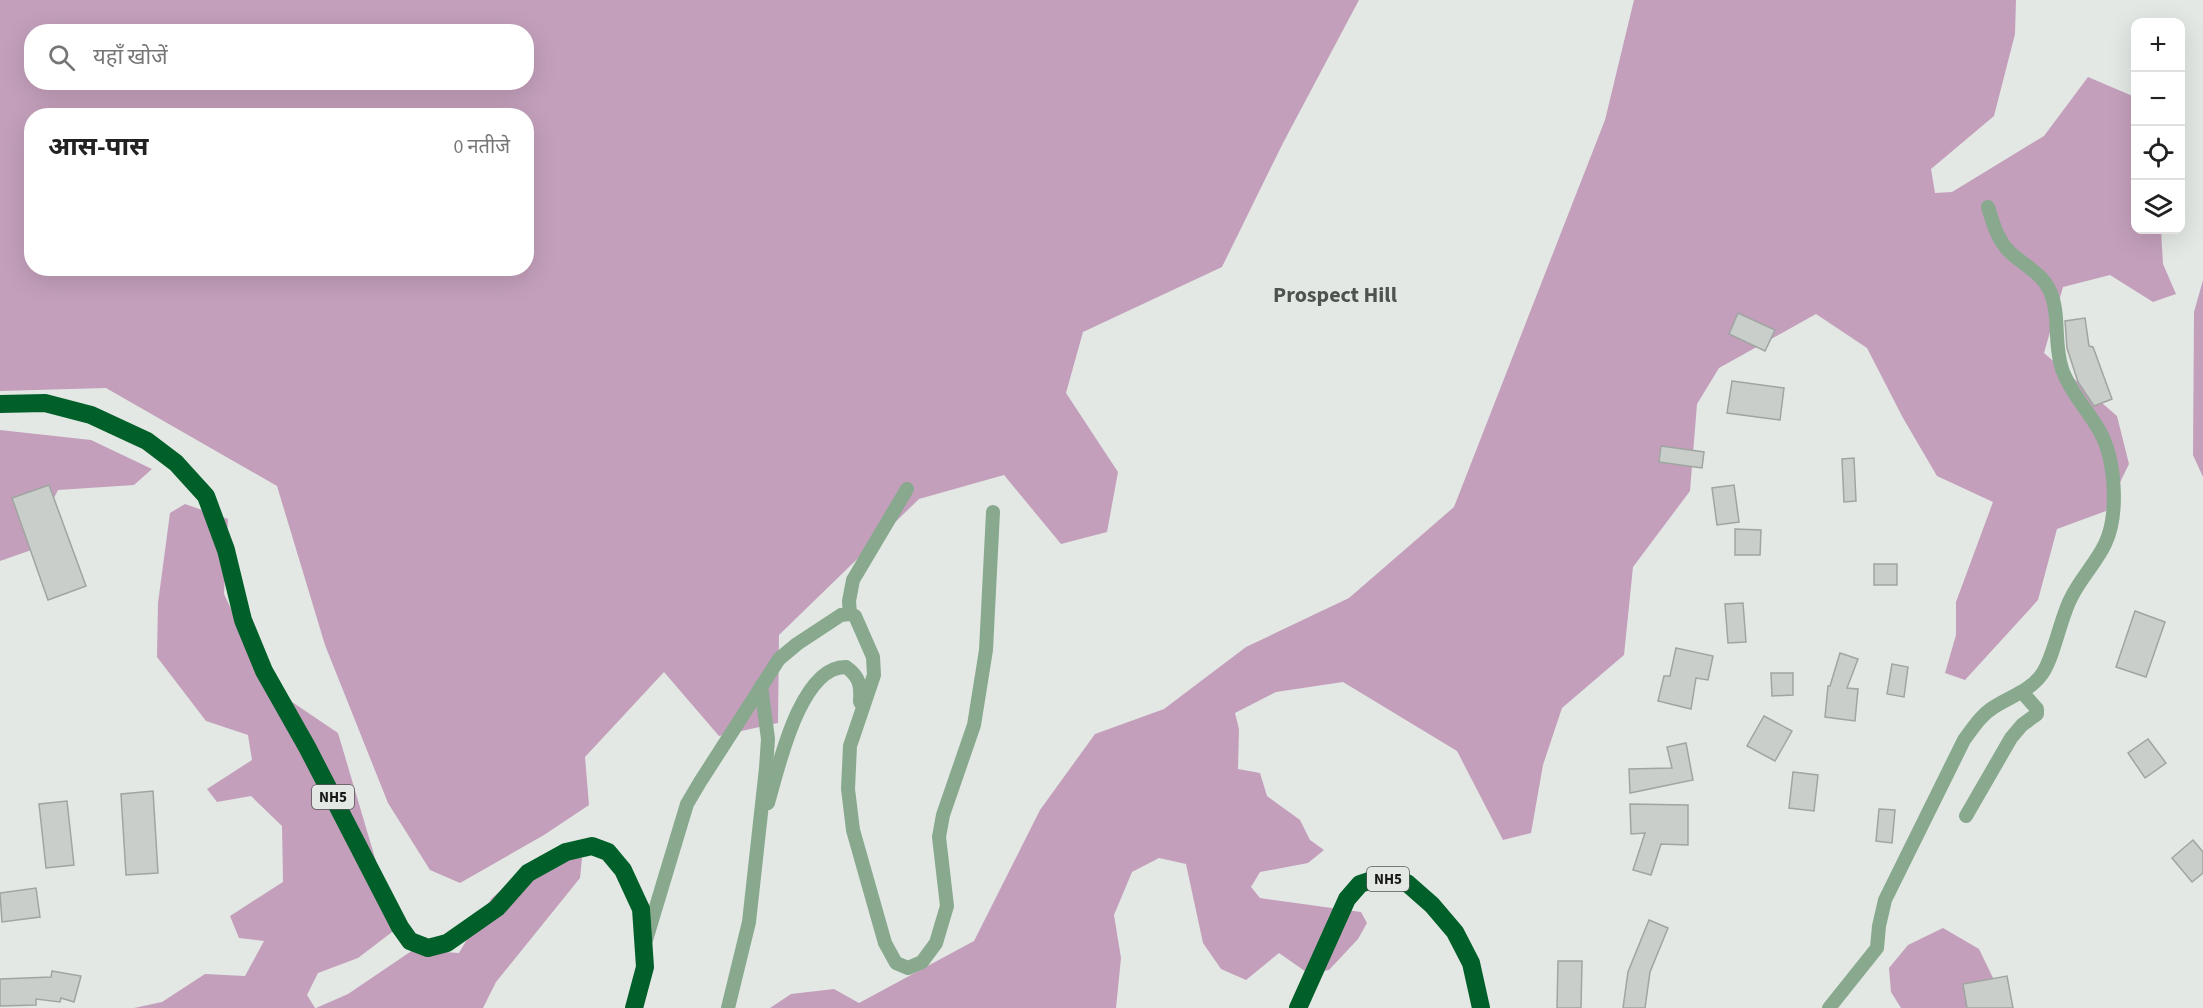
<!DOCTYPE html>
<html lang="hi">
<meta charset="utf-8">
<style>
:root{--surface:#fff;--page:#f2f2f2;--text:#222;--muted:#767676;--line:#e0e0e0}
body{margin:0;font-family:"Source Sans 3","Noto Sans Devanagari",sans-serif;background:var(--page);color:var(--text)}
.controls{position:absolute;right:18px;top:18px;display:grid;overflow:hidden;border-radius:12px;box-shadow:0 6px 24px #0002}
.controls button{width:54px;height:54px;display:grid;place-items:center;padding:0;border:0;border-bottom:2px solid var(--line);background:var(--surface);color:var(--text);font:30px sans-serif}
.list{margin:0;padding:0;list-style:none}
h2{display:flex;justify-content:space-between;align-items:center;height:78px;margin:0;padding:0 24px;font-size:26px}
h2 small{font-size:20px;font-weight:400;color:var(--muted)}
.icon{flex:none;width:33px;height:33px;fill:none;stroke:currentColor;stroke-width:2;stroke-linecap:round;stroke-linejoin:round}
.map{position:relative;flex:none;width:2203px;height:1008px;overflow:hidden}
.search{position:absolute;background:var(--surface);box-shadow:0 6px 24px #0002;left:24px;top:24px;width:510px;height:66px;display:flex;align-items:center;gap:15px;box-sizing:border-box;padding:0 21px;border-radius:24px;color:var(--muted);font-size:22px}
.panel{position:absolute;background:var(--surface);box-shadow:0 6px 24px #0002;left:24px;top:108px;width:510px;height:168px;border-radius:24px}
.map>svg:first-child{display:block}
.forest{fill:#c39fbb;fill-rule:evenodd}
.building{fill:#c9ceca;stroke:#a0a5a1;stroke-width:1.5}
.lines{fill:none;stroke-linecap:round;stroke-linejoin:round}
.street{stroke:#88a98e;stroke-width:14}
.highway{stroke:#016029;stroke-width:18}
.labels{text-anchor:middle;stroke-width:6;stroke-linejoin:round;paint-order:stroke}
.shield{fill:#e3e8e4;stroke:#545654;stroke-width:1.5}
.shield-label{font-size:15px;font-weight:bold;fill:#171817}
.district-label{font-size:22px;font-weight:bold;fill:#4f534f;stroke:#e3e8e4}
</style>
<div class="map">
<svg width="2203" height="1008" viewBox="0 0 2203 1008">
<rect width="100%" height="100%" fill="#e3e8e4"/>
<g class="forest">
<path d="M0,0H1359L1283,143L1222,267L1083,332L1066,393L1118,472L1107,532L1061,544L1004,475L919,499L779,635L778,723L719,736L664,672L585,757L589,805L544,835L460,883L430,870L388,803L325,645L277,486L106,388L0,391ZM32,32H526V82H32ZM32,116H526V268H32Z"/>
<polygon points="1634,0 2016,0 2015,34 1994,116 1931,169 1935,193 1952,192 2044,136 2088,77 2135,97 2136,230 2161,230 2163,264 2176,294 2153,302 2110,275 2063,287 2044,353 2117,416 2129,464 2106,511 2057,529 2038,600 1965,680 1945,673 1956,635 1956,602 1993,502 1937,476 1903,418 1867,348 1816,314 1719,368 1697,404 1690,491 1633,567 1624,655 1562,708 1543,765 1531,833 1503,840 1457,751 1343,682 1276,692 1235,713 1239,729 1238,769 1260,773 1267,796 1300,820 1310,840 1324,850 1308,863 1260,872 1251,887 1260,898 1361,912 1367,923 1358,939 1329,970 1309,974 1279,953 1246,980 1221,969 1203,943 1186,864 1159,858 1132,872 1114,915 1121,958 1116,1008 770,1008 791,994 834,989 859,1003 974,941 1040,810 1095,734 1164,709 1246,647 1349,598 1454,507 1605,120"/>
<polygon points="2203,280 2203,477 2193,455 2194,312"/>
<polygon points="0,430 91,440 152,469 134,485 58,490 43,520 37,548 0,561"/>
<polygon points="185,504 228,519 224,594 267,685 338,733 396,929 358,958 318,973 307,995 315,1008 134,1008 162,1002 205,974 245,976 264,941 239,938 230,916 283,882 282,826 251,796 217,802 207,789 252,760 248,735 206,721 157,657 158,603 170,513"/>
<polygon points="582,858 580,878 496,982 483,1008 316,1008 348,994 413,950 459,953 491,899 536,859"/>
<polygon points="1943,928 1979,949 1994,980 1994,1008 1901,1008 1891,992 1889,968 1908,945"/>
</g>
<g class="building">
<polygon points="1738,313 1775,330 1765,351 1729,334"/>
<polygon points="2085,318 2089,346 2093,347 2112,399 2094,406 2078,382 2067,348 2065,321"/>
<polygon points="1732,381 1784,388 1780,420 1727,413"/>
<polygon points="1661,446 1704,452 1702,468 1659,462"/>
<polygon points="1854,458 1856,501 1844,502 1842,459"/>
<polygon points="49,485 86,586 48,600 12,498"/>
<polygon points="1734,485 1739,522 1717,525 1712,488"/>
<polygon points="1735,529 1761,530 1760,555 1735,555"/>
<rect x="1874" y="564" width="23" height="21"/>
<polygon points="1743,603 1746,642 1728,643 1725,604"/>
<polygon points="2135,611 2165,622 2146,677 2116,667"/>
<polygon points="1676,648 1713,656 1708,680 1696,678 1691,709 1658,701 1664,676 1670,676"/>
<polygon points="1840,653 1858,659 1847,688 1858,689 1855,721 1825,717 1828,686 1830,686"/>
<polygon points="1892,664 1908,667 1904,697 1887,694"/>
<polygon points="1771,673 1793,673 1793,695 1772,696"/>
<polygon points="1764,716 1792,731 1775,761 1747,746"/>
<polygon points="2148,739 2166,763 2145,778 2128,753"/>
<polygon points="1686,743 1693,780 1630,793 1629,769 1672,768 1667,747"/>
<polygon points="1793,772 1818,775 1814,811 1789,808"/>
<polygon points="153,791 158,873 126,875 121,794"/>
<polygon points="67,801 74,865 46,868 39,804"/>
<polygon points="1630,804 1688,805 1688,845 1661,844 1651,875 1633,870 1645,833 1631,834"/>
<polygon points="1879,809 1895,810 1892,843 1876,841"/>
<polygon points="2193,840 2203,852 2203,873 2192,882 2172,858"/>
<polygon points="36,888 40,917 2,922 0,893"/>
<polygon points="1649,920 1668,928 1650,972 1645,1008 1623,1008 1628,972"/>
<polygon points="1558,961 1582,961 1581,1008 1557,1008"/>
<polygon points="52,971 81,976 74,1002 61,998 60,1002 36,999 36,1005 0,1006 0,979 51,977"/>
<polygon points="2007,976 2013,1008 1967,1008 1963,984"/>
</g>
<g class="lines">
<g class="street">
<polyline points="850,614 849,601 853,580 907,489"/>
<path d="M768,803C778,769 800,666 846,667C860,677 861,686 860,702"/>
<polyline points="1966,816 2011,738 2022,725 2037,714 2037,709 2022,692"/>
<polyline points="646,940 687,804 700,782 779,659 797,644 841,615 850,614 855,616 873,657 874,675 850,746 848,789 853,830 885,943 896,963 908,968 922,962 936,943 947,906 939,837 943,815 974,725 986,650 993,512"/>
<polyline points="728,1008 749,922 766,768 768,739 761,686"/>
<path d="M1829,1008L1877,948L1879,926L1885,900L1964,740C1973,728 1981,715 1994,707C2011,696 2030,691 2042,674C2054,657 2060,619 2071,598C2080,579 2096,563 2105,544C2119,515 2116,459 2099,430C2087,409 2070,392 2062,369C2053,343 2061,313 2049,289C2040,271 2019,263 2006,248C1996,236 1993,222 1988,207"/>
</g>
<g class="highway">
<polyline points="0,404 45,403 91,415 147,441 176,463 206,496 226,550 243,620 264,671 307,747 400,927 410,941 428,948 447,943 497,908 528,873 566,852 592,846 608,852 623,870 641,909 645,967 634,1008"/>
<polyline points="1298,1008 1347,899 1360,884 1381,877 1407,883 1432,905 1455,932 1471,963 1481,1008"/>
</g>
</g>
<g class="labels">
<g class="shield">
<rect x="312" y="785" width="42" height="24" rx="4.5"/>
<rect x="1367" y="867" width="42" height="24" rx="4.5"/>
</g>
<g class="shield-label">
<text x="333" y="802">NH5</text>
<text x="1388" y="884">NH5</text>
</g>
<g class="district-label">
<text x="1335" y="302">Prospect Hill</text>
</g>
</g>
</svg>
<div class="controls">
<button>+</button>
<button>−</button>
<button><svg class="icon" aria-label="locate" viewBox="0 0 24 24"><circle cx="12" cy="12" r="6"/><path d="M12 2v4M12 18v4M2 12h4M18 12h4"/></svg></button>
<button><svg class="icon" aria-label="layers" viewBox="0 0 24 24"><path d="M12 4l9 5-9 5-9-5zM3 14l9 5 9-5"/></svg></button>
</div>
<div class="search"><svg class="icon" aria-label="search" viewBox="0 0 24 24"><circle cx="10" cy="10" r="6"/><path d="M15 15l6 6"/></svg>यहाँ खोजें</div>
<section class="panel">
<h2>आस-पास<small>0 नतीजे</small></h2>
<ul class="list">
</ul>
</section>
</div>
